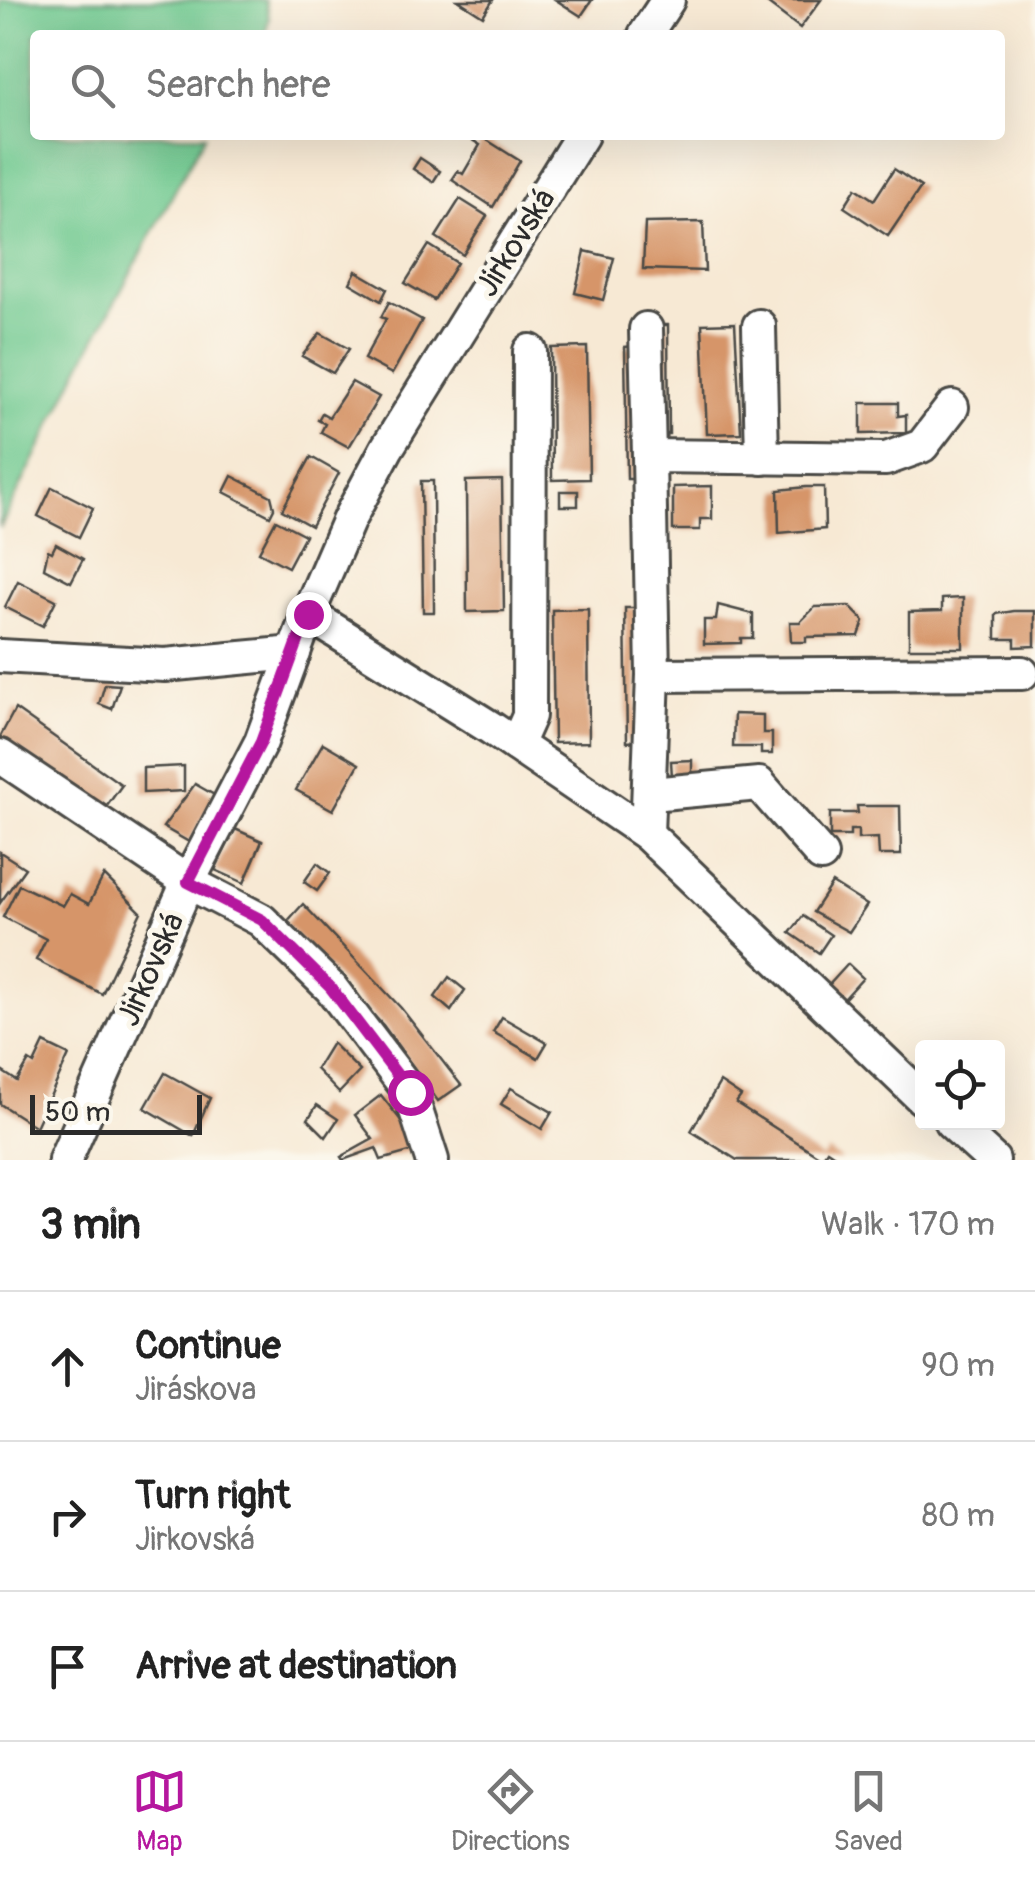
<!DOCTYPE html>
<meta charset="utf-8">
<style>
:root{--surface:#fff;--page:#f6f6f6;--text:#222;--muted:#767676;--line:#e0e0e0;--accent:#b5179e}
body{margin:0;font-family:Pangolin,sans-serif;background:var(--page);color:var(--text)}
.controls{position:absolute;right:30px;bottom:30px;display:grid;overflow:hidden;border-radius:10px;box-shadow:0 10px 40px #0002}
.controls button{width:90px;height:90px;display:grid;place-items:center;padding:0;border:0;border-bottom:2px solid var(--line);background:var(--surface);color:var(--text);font:50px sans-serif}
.scale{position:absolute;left:30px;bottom:25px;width:172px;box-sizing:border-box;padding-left:10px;border:5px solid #2b2b2b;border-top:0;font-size:28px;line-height:35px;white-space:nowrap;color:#2b2b2b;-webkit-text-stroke:8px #fbf7ec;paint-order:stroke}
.stop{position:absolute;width:30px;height:30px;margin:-22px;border:8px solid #b5179e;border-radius:50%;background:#fff}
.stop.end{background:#b5179e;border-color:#fff;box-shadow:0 2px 10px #0008}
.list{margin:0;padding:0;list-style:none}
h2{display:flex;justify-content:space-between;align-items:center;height:130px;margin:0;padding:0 40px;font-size:42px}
h2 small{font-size:32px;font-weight:400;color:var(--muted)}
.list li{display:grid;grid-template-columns:65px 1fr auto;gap:30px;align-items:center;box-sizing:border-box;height:150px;padding:0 40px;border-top:2px solid var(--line)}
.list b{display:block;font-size:38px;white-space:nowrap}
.list p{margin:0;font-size:32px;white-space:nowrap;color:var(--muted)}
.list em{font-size:32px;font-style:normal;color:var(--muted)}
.icon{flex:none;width:55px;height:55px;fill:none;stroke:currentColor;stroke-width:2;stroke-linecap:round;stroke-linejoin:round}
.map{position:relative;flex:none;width:1035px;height:1160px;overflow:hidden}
.search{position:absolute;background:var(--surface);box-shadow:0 10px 40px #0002;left:30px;right:30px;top:30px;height:110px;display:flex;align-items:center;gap:25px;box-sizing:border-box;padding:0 35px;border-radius:10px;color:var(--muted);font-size:38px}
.sheet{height:580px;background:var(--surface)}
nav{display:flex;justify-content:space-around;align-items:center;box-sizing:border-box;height:140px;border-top:2px solid var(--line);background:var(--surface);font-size:28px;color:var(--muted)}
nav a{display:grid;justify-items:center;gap:5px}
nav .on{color:var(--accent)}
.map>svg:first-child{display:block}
.green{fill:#70c990;stroke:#4e7a5e;stroke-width:2.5}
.building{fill:#d69569}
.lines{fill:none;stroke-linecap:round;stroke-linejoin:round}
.minor-casing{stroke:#4a4844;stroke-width:38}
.minor{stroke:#fff;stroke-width:32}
.route{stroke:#b5179e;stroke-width:12}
.labels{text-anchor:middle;stroke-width:10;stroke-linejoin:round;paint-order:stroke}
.street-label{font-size:32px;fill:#2b2b2b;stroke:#fbf7ec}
</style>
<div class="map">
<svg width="1035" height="1160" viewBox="0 0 1035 1160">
<rect width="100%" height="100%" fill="#fbf7ec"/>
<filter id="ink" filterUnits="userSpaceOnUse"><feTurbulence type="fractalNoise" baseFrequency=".01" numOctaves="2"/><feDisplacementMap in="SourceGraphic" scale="20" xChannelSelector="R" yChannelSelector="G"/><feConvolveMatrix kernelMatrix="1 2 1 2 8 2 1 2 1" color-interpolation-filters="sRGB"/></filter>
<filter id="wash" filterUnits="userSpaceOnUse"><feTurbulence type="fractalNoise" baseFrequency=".0048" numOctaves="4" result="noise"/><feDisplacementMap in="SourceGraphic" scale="40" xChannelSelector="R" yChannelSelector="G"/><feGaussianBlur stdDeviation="2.25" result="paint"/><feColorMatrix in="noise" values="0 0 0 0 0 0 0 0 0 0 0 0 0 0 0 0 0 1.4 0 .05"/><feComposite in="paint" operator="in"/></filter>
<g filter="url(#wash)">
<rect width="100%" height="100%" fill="#f7e9d4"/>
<polygon class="green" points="0,0 265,0 269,18 265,35 35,35 35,135 205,135 80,367 0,528"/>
<g id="blocks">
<g class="building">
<polygon points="458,0 493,0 483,16"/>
<polygon points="556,0 592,0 581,16"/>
<polygon points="763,0 821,0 800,28"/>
<polygon points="464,135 479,135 520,161 493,207 452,180 458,171 463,174 480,145"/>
<polygon points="420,158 440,171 433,182 413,169"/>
<polygon points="894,169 921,187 888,236 844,207 856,188 874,200"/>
<polygon points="460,199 487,216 463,255 436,237"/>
<polygon points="703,222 705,271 643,269 645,223"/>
<polygon points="429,245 457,263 434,300 405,283"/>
<polygon points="585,251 614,258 603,300 575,293"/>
<polygon points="356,271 387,289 381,301 350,283"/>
<polygon points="389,302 422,320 392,374 364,359 386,319 381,317"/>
<polygon points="735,323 741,433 707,434 702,324"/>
<polygon points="657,325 668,325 669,434 658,434"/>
<polygon points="320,333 349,349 333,373 302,356"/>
<polygon points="635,346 637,479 627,479 625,347"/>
<polygon points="587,347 589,479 552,480 551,348"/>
<polygon points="352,382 379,397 349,447 321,432 325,424 318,420 322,413 329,417"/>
<polygon points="861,403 898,403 898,416 906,415 906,433 861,434"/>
<polygon points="311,457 339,473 311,526 282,510"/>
<polygon points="232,476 271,496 274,508 270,516 224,492"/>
<polygon points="502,480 504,611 467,612 466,481"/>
<polygon points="421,481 433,481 434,612 423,612"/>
<polygon points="712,486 712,519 700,519 700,530 673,530 673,487"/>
<polygon points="52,487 93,508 79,537 38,516"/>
<polygon points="806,487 824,487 825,529 779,533 778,490"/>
<rect x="560" y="491" width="18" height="15"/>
<polygon points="276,520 305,535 288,567 259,552"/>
<polygon points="56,544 83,559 71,582 44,568 48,550 52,552"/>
<polygon points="18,581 56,600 43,626 5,607"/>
<polygon points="963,598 963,648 909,648 909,612 942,611 942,599"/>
<polygon points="718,605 753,614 753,638 741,638 741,643 704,644 704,620 716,620"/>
<polygon points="849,606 864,621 859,636 806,637 806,642 791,642 790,622 800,622 815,607"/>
<polygon points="625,608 636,608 638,741 627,742"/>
<polygon points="588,609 589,742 554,743 552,610"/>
<polygon points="1014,611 1035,611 1035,646 1015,647 1015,639 996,639 996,614"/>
<polygon points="105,684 120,685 112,709 99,704"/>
<polygon points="15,709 122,785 104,810 0,737"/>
<polygon points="734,714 763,715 763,733 772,733 772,754 761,754 761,747 733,747"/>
<polygon points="323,743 359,764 333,810 296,790"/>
<polygon points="692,760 692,777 672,777 671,761"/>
<polygon points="184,766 184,791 143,793 143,768"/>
<polygon points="195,784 216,796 189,842 163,827"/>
<polygon points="857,806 900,806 901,855 879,855 878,838 858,839 858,830 850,830 850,836 830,836 830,813 858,813"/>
<polygon points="235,829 262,841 244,883 215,870"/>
<polygon points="0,852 25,868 0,903"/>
<polygon points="317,863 330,873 317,891 304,882"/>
<polygon points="104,875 141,912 102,994 36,960 46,939 3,917 19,885 63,906 70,894 89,904"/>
<polygon points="832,883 867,905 849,932 813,912"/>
<polygon points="303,904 401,1008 461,1085 438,1101 383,1025 285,924"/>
<polygon points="803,916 831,935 819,953 790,933"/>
<polygon points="848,964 863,978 844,999 829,985"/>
<polygon points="449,977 465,990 451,1011 435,997"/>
<polygon points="502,1017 547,1043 538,1058 493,1032"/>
<polygon points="44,1043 69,1055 36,1127 0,1104 0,1070 17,1081 29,1061 34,1064"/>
<polygon points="332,1043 360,1071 339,1093 316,1069"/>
<polygon points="165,1073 210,1098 193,1136 145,1108"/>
<polygon points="720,1082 741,1096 736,1103 822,1158 827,1150 842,1160 737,1160 691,1131"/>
<polygon points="511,1088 552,1112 542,1129 501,1104"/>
<polygon points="381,1095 402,1122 413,1151 381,1160 376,1148 343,1160 341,1157 373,1139 355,1115"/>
<polygon points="317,1105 338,1119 326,1137 308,1119"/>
</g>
</g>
</g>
<g filter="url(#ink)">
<use href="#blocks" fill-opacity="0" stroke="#4a4844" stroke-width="2.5"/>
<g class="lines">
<g class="minor-casing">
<g id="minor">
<polyline points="645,35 668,0"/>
<polyline points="759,326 762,458"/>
<polyline points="646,329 649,456"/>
<polyline points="308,614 491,728 647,834 922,1098"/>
<polyline points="0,656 165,665 294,653"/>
<polyline points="653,675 1022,673"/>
<polyline points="516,745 529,716 530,351"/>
<polyline points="0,756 188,882 261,920 331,988 410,1092 432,1160"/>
<polyline points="651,794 759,784 821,855"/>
<polyline points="647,834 653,675 649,456 886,459 922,446 952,407"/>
<polyline points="951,1122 993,1160"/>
<polyline points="65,1160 188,882 261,742 308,614 349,519 387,448 582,135"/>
</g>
</g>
<use href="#minor" class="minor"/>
</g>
</g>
<g class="lines" filter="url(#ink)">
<polyline class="route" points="308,614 261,742 188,882 262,920 331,988 410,1092"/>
</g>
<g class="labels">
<g class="street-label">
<text transform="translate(515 242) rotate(-58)" y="11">Jirkovská</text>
<text transform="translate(150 969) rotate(-66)" y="11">Jirkovská</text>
</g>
</g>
</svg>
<div class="controls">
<button><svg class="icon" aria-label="locate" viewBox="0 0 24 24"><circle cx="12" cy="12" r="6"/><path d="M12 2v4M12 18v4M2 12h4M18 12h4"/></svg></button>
</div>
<div class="scale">50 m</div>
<div class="stop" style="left:410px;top:1092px"></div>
<div class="stop end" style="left:308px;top:614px"></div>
<div class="search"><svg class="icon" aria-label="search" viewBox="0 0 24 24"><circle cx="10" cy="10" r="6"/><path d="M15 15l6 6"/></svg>Search here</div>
</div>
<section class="sheet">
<h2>3 min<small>Walk · 170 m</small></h2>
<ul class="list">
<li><svg class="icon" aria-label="ahead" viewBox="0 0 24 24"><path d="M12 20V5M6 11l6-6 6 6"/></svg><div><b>Continue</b><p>Jiráskova</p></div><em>90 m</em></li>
<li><svg class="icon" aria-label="right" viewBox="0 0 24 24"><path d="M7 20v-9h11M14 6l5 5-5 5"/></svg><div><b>Turn right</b><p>Jirkovská</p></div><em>80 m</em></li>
<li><svg class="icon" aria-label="arrive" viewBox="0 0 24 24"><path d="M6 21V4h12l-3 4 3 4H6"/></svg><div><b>Arrive at destination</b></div></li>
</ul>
</section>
<nav>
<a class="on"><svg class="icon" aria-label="map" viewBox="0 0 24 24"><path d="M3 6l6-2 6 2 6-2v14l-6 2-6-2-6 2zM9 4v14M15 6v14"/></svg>Map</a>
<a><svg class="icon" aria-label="directions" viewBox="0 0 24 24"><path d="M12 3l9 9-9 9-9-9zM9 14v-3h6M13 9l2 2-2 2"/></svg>Directions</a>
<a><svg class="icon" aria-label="saved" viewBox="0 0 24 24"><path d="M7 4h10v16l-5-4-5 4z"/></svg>Saved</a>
</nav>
